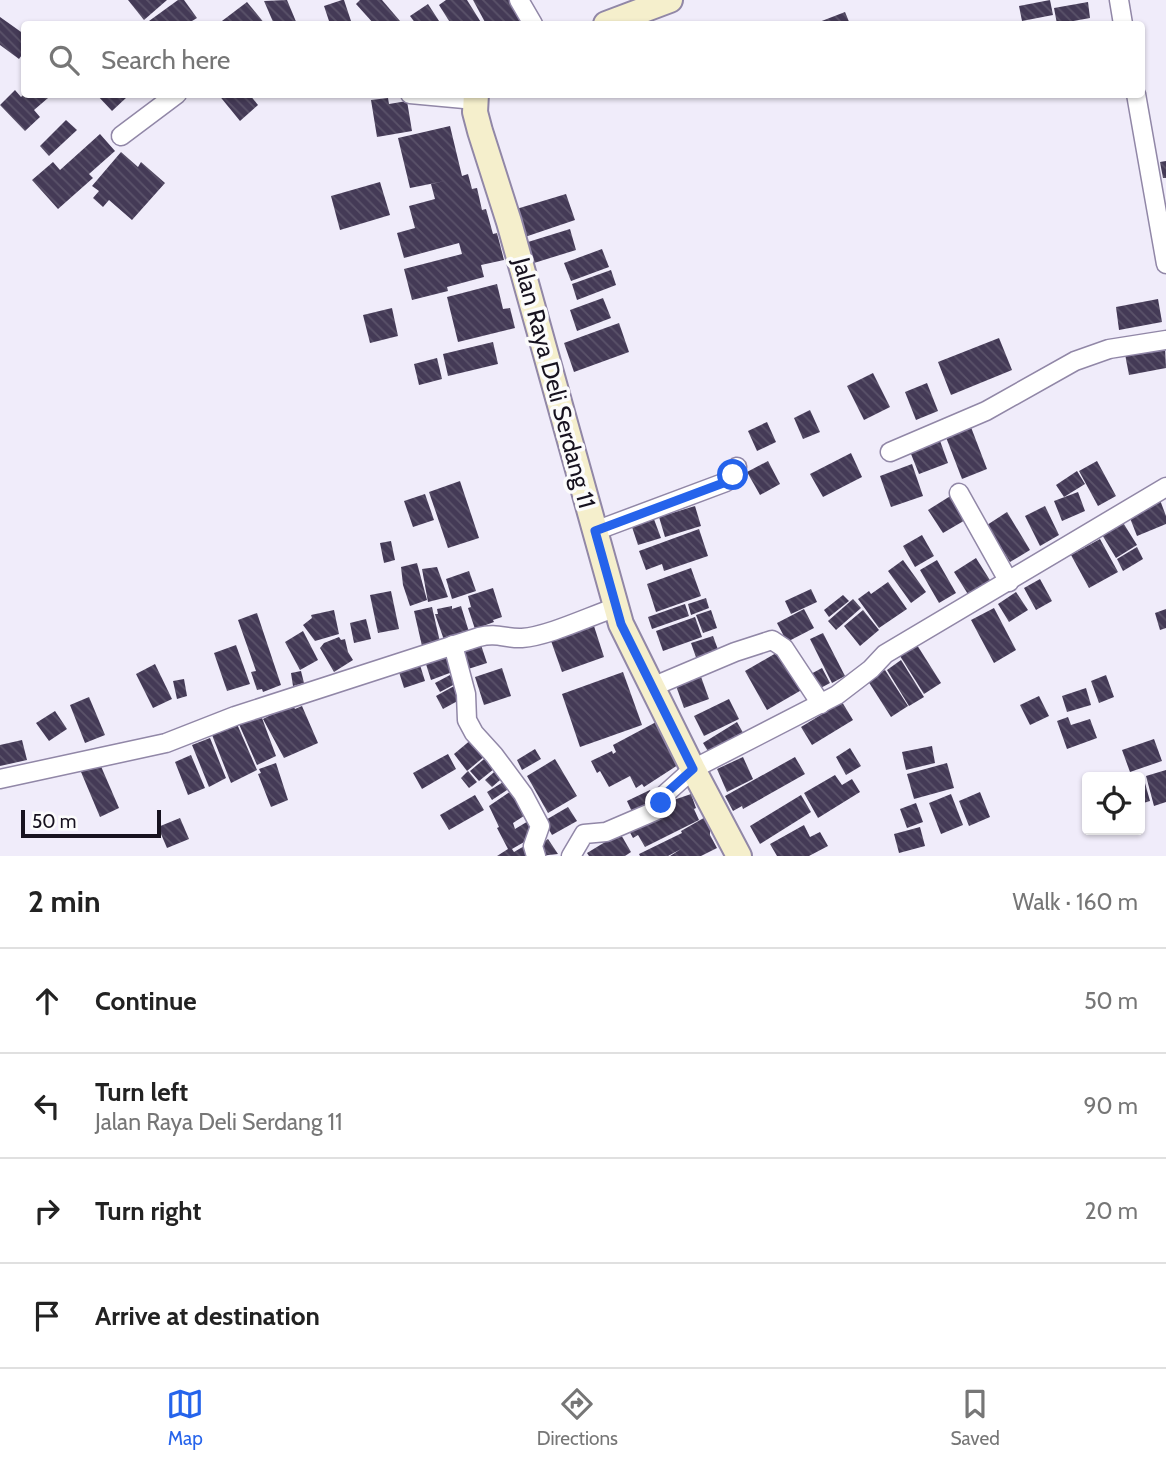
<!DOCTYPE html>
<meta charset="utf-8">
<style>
:root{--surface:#fff;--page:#f6f6f6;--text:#222;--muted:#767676;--line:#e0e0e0;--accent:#2563eb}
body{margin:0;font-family:Cabin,sans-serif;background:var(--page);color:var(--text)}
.controls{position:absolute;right:21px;bottom:21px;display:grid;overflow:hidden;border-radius:7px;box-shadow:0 2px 5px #0004}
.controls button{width:63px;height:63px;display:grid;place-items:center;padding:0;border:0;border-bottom:2px solid var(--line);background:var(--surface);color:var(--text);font:35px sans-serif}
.scale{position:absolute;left:21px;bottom:18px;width:140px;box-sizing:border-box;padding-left:7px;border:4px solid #17121f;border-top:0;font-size:19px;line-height:24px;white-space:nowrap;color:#17121f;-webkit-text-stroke:5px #fcfcfc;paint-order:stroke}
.stop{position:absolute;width:21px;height:21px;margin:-16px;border:5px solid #2563eb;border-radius:50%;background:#fff}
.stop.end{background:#2563eb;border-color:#fff;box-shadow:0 2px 7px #0008}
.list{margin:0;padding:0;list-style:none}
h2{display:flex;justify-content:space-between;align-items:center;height:91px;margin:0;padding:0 28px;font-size:30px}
h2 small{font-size:23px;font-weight:400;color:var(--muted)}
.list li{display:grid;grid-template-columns:46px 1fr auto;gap:21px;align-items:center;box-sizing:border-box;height:105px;padding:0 28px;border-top:2px solid var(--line)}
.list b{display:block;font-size:26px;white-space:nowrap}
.list p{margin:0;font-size:23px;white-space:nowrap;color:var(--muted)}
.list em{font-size:23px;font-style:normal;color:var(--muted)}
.icon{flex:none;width:38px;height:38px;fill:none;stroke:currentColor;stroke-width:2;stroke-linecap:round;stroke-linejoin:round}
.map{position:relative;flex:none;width:1166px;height:856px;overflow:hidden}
.search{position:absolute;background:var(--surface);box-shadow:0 2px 5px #0004;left:21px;right:21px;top:21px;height:77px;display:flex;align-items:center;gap:18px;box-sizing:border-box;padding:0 24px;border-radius:7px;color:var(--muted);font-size:26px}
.sheet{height:511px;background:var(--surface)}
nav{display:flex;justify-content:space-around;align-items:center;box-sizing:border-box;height:98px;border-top:2px solid var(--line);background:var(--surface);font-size:19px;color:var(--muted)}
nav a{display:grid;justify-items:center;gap:4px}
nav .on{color:var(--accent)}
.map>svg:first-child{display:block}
.building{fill:url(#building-back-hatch)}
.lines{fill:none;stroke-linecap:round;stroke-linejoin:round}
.street-casing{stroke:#9187a7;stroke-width:21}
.secondary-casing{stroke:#9187a7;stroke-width:28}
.street{stroke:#fff;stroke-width:18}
.secondary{stroke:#f5efcc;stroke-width:24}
.route{stroke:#2563eb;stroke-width:9}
.labels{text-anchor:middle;stroke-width:7;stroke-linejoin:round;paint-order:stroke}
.street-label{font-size:24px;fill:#17121f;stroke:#fcfcfc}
</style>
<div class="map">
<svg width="1166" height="856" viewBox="0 0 1166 856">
<defs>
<pattern id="building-back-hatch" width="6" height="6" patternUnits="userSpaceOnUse" patternTransform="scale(1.75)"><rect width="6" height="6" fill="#443a56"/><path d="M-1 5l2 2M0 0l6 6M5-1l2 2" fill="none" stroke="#5b536a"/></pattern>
</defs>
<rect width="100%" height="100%" fill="#f0ecfa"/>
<g class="building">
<polygon points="128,0 167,0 144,20"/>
<polygon points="178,0 184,0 197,18 187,24 152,24 149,21"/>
<polygon points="287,0 297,24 274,24 264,1"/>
<polygon points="342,0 344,0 352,24 330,24 324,6"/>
<polygon points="360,0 382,0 400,21 395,24 374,24 356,4"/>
<polygon points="446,0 467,0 482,24 451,24 439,5"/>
<polygon points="473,0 511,0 524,24 486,24"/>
<polygon points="1050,0 1053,15 1022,21 1019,6"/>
<polygon points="247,2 265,24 218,24"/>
<polygon points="1088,2 1090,18 1057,24 1054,8"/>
<polygon points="428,4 441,24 416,24 410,16"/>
<polygon points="845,12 850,24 814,24"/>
<polygon points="0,17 24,34 24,52 19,59 0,45"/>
<polygon points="15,90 21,97 24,94 45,94 48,98 34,110 40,117 25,131 0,105"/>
<polygon points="96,94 125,94 127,97 112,111"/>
<polygon points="218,94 249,94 258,105 240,121"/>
<polygon points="388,98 389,104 407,101 412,131 377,137 371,100"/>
<polygon points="66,120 77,130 49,156 40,146"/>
<polygon points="450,126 462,176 468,174 472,189 477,188 482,210 486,209 493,234 497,233 504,260 481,265 484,277 447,287 448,291 412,300 404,269 462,254 459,243 404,258 397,233 415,228 409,206 435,199 431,184 445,181 410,188 398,138"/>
<polygon points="100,134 115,151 89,174 93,178 58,209 32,180 53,162 60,170"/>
<polygon points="121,152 138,167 141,162 165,183 132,220 109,200 103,207 93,198 99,191 92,186"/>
<polygon points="1166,161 1166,178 1163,178 1160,162"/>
<polygon points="380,182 390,215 340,230 331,196"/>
<polygon points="566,194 575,220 522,238 513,210"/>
<polygon points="570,229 576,250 534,263 528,242"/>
<polygon points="602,249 609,267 571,281 564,263"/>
<polygon points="611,270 616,285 577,300 572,284"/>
<polygon points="497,284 503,309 510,308 515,328 458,342 447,297"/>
<polygon points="603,298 611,318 577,331 570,310"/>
<polygon points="1158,299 1162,322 1119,330 1116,307"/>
<polygon points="392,308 398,336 370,343 363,315"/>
<polygon points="619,323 629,352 574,372 564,343"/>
<polygon points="999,338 1012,370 951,395 938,362"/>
<polygon points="493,342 498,364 448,376 443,354"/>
<polygon points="1165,347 1166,368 1129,375 1125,354"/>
<polygon points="437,358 442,379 419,385 414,364"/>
<polygon points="873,373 890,407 864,420 847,386"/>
<polygon points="927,383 938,411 916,420 905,392"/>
<polygon points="810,410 820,432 803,439 794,418"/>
<polygon points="767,422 776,442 757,451 748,431"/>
<polygon points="969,422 987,469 962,479 944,432"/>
<polygon points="939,438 948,463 919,474 909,449"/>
<polygon points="851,453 862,477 823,497 810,474"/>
<polygon points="768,461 780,484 760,495 747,472"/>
<polygon points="1097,461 1116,496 1098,506 1079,471"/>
<polygon points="912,464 923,496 891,507 880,476"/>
<polygon points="1077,471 1085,484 1064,497 1056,485"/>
<polygon points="460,481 479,538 448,548 429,492"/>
<polygon points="1078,492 1085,511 1062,521 1054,501"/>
<polygon points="425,494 434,520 413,527 404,501"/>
<polygon points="952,495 967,519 943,533 928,510"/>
<polygon points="1160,500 1166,516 1166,524 1137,536 1128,513"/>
<polygon points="695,506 701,526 665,537 659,517"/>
<polygon points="1045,506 1059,535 1040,546 1025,516"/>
<polygon points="1007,512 1030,550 1010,562 987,525"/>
<polygon points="652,514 661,538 638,545 630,521"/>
<polygon points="1122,521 1137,545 1116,558 1101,533"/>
<polygon points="699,529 708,556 664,571 662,564 646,570 639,551"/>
<polygon points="922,535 934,556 915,567 903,546"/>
<polygon points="1100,539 1118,572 1089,588 1071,555"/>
<polygon points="391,541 395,560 384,563 380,543"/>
<polygon points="1137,547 1143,559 1123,571 1117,559"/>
<polygon points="976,558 993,585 971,599 954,572"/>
<polygon points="903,560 926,592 911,603 888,571"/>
<polygon points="937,560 956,593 939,603 920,570"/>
<polygon points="417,563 427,600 410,606 403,585 401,567"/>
<polygon points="437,567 448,597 428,602 422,569"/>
<polygon points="691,568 701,596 656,612 647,584"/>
<polygon points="469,571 476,591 452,599 446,579"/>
<polygon points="1040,579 1052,601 1036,610 1024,588"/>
<polygon points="888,582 907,609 879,628 858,599 869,591 871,594"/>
<polygon points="493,588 502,617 493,620 494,622 475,629 468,608 471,607 468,596"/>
<polygon points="811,589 817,602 791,614 785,601"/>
<polygon points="391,591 399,629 378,633 370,595"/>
<polygon points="1016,592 1028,610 1009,622 998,604"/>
<polygon points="843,595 849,601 829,617 824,610"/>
<polygon points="706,598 709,608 691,615 688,604"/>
<polygon points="853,599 861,608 836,630 828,621"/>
<polygon points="685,604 689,616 652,629 648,617"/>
<polygon points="452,606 452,609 461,606 469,632 444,640 435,614 438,614 437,609"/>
<polygon points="432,607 440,642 422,646 414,611"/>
<polygon points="994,608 1016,650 994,663 971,620"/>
<polygon points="804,609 814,628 787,642 777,623"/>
<polygon points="1166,609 1166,628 1160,630 1155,613"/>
<polygon points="334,610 339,634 315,641 303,625 312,618 311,615"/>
<polygon points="711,610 717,628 703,633 696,615"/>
<polygon points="863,610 879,630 860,646 844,626"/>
<polygon points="257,613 281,685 263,692 262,689 257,690 251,672 256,671 238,620"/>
<polygon points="695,617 702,637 663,651 656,631"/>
<polygon points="366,619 371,639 354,643 350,623"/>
<polygon points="593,623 604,657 562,672 550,638"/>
<polygon points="303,631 318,660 300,670 285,642"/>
<polygon points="823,633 845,676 832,683 810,639"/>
<polygon points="713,636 720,655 698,663 691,643"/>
<polygon points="339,637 341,640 345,639 348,652 353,660 334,672 320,648 324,643"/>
<polygon points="236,645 250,684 227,691 214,653"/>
<polygon points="481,645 487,663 465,670 459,652"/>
<polygon points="917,645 941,683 924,694 900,656"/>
<polygon points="783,649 805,688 767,710 745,671"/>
<polygon points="449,653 455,671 431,680 425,661"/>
<polygon points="901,660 924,697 909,706 887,670"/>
<polygon points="155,664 172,699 153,708 136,674"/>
<polygon points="420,665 425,681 404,688 399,672"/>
<polygon points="502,668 511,696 484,705 475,677"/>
<polygon points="822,668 830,683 815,691 807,676"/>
<polygon points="885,670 908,706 891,717 868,681"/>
<polygon points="301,671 304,683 293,686 291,673"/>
<polygon points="623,672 642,725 580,747 562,694"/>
<polygon points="700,674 709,699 684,708 675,683"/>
<polygon points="450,675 455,684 440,692 435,683"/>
<polygon points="1106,675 1114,697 1099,703 1091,681"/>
<polygon points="184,679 187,696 177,699 173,681"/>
<polygon points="456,685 463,698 443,709 436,696"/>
<polygon points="1086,688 1091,705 1067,712 1062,696"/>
<polygon points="1039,696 1049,716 1030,725 1020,705"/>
<polygon points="89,697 105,735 85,743 70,705"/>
<polygon points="729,699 739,719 704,736 694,716"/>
<polygon points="842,702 853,720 812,745 801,727"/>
<polygon points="292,704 295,709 302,706 318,743 284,758 263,719"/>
<polygon points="55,711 67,729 49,741 36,723"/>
<polygon points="257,713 259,719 262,718 276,756 257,765 238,722"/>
<polygon points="1068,717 1071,725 1090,719 1097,738 1067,749 1057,721"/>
<polygon points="658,721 681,763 644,787 642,784 636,788 630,776 609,787 600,771 597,773 591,761 612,751 613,754 616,752 613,745"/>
<polygon points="737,722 746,738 712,758 703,743"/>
<polygon points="237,724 257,770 231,783 212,735"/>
<polygon points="210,738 226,778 209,787 192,745"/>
<polygon points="472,739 485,756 467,771 454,754"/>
<polygon points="1154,739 1162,761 1130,772 1122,750"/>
<polygon points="22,740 27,760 0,766 0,745"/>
<polygon points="932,746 935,763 906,770 902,752"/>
<polygon points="850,748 861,766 846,775 836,757"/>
<polygon points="535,749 541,759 522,770 517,760"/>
<polygon points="448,754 456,769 422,789 413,773"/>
<polygon points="490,754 499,765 479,781 470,771"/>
<polygon points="191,755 205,788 188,795 175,762"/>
<polygon points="743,757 753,779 727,792 717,769"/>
<polygon points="795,757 805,774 743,809 742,806 733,811 725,796"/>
<polygon points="555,759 577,796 548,813 527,776"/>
<polygon points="276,763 288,800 271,807 258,774 261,773 259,769"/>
<polygon points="947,763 954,788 914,799 907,774"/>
<polygon points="100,764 119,808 100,817 81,772"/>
<polygon points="501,766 507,774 492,787 485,780"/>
<polygon points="1166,770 1166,802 1154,806 1146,776"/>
<polygon points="468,771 477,782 469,788 461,778"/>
<polygon points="835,775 842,785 852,779 860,792 818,818 804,793"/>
<polygon points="1143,776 1150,801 1140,804 1140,777"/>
<polygon points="508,779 513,786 492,800 487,792"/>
<polygon points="514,789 530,812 513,823 515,829 530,820 538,834 512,849 514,852 526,845 532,856 497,856 508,849 497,828 499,827 489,806"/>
<polygon points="650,790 659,806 633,814 627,801"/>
<polygon points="980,792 990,817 969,826 959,801"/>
<polygon points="691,794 696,808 694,809 699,820 645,847 638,835 633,838 627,827 662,804"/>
<polygon points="951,794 963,825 941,834 929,803"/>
<polygon points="475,795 484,810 449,830 440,815"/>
<polygon points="801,795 811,812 760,844 750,826"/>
<polygon points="916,803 923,822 907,828 900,809"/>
<polygon points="568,807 577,821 552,835 544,821"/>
<polygon points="709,815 716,828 710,831 710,835 717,848 701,856 670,856 681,849 668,856 640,856 639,854 682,833 681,831"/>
<polygon points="180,818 189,839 167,848 158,827"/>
<polygon points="804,825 810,837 820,832 828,846 809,856 777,856 770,844"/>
<polygon points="920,827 925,846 899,853 894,834"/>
<polygon points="620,833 631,852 625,856 589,856 587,853"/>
<polygon points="548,839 558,854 540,856 535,848"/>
</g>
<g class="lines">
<g class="street-casing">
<g id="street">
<polyline points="519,0 533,24"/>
<polyline points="1119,0 1123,24"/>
<polyline points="410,94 475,100"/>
<polyline points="1136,94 1166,264"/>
<polyline points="121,136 177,94"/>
<polyline points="890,452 986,411 1075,361 1109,349 1166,340"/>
<polyline points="959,493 1009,582"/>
<polyline points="595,531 726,482 737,467"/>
<polyline points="453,645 466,694 467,720 474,733 494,755 523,794 540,826 533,846 536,856"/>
<polyline points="652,687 735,652 772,640 784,648 821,704"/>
<path d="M0,779L166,743L235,716L479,637C497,632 506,639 522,638C549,636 590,616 617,607"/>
<polyline points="571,856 584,834 606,832 655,811 659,808 663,796 693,769 837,695 871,669 885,654 1166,487"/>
</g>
</g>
<g class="secondary-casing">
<g id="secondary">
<polyline points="606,24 670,0"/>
<polyline points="476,94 475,112 480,131 509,222 621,624 693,769 739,856"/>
</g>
</g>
<use href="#street" class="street"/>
<use href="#secondary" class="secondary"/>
</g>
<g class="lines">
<polyline class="route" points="661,803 663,796 693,769 621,624 595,531 726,482 733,475"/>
</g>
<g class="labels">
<g class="street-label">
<text transform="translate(554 383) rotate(75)" y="8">Jalan Raya Deli Serdang 11</text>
</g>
</g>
</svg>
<div class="controls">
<button><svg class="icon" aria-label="locate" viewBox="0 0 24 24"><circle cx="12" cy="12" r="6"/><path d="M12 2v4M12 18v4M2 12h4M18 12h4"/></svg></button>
</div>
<div class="scale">50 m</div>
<div class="stop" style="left:733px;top:475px"></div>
<div class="stop end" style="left:661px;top:803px"></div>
<div class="search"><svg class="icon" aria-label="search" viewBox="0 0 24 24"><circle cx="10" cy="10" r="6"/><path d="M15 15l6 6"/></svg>Search here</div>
</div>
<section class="sheet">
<h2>2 min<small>Walk · 160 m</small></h2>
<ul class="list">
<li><svg class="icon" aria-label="ahead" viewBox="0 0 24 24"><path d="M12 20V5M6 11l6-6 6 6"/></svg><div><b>Continue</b></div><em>50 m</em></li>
<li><svg class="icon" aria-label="left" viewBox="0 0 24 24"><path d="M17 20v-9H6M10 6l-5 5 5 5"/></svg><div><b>Turn left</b><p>Jalan Raya Deli Serdang 11</p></div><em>90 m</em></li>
<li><svg class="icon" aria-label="right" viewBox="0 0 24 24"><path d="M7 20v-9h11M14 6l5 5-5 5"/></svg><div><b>Turn right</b></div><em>20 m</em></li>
<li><svg class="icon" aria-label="arrive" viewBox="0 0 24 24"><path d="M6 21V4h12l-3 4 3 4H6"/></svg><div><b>Arrive at destination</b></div></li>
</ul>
</section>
<nav>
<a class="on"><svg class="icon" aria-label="map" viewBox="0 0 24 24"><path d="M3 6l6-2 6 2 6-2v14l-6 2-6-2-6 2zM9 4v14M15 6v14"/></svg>Map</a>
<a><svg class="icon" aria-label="directions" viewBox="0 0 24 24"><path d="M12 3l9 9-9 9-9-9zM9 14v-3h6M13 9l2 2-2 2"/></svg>Directions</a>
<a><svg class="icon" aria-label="saved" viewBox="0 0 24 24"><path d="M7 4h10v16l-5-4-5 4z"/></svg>Saved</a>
</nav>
